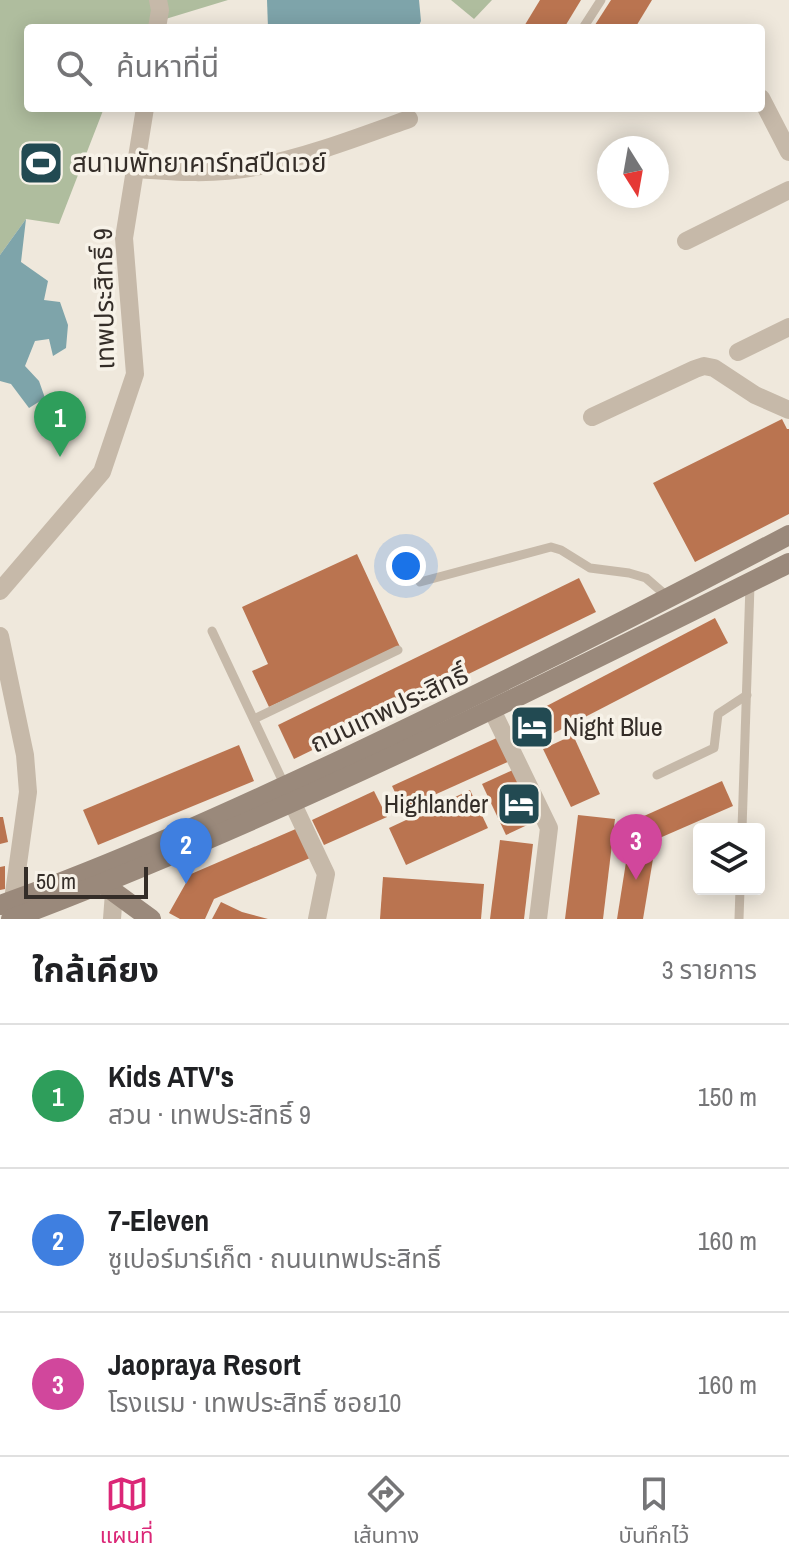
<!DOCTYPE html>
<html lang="th">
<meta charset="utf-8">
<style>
:root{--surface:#fff;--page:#f6f6f6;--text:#202124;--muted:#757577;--line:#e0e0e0;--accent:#db2777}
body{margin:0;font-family:"Archivo Narrow","Noto Sans Thai",sans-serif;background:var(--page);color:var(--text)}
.controls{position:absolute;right:24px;bottom:24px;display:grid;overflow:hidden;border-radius:8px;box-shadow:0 4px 20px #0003}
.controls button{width:72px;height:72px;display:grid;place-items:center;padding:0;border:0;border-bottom:2px solid var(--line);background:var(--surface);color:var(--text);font:40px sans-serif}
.compass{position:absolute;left:597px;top:136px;width:72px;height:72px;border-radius:50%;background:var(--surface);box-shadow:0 4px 20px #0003;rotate:169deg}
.scale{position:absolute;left:24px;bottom:20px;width:124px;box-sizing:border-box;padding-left:8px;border:4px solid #342d28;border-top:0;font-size:22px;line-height:28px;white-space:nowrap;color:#342d28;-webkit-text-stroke:6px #f7f2e8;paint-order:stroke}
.you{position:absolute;left:406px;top:566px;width:28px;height:28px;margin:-20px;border:6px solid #fff;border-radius:50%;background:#1a73e8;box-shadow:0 0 0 12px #1a73e833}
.badge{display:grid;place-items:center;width:52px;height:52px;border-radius:50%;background:var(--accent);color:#fff;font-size:26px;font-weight:700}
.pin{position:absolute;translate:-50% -66px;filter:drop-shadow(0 2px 4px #0008)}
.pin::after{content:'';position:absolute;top:42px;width:28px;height:24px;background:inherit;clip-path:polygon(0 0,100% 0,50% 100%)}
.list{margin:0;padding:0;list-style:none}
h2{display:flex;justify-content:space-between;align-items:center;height:104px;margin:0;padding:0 32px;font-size:34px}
h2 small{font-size:26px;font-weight:400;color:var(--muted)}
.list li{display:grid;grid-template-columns:52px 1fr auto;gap:24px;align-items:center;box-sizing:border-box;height:144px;padding:0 32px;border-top:2px solid var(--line)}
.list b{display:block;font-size:30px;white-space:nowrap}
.list p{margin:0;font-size:26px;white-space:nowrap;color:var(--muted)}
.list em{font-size:26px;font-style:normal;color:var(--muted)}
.icon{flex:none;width:44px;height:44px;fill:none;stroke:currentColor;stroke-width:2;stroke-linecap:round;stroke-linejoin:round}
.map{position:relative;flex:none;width:789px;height:919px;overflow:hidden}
.search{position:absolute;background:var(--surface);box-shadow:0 4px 20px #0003;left:24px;right:24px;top:24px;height:88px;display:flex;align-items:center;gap:20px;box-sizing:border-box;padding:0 28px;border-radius:8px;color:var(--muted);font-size:30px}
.sheet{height:536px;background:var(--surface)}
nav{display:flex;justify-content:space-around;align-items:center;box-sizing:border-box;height:112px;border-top:2px solid var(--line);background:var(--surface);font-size:22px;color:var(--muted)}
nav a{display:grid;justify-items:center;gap:4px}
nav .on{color:var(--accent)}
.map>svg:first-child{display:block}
.green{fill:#afbd9e}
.water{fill:#7ea4aa}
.building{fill:#ba7450}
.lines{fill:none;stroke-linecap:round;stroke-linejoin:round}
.lane{stroke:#c6b9a9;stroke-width:9}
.street{stroke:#c6b9a9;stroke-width:18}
.secondary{stroke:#9a897b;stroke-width:20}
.labels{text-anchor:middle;stroke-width:7;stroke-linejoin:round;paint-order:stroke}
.poi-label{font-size:26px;fill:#342d28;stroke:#f7f2e8;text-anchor:start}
.street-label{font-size:26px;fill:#342d28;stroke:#f7f2e8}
</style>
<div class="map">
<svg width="789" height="919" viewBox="0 0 789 919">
<rect width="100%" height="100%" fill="#efe8dc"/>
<g class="green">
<polygon points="0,0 228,0 136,28 28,28 28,108 104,108 59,224 26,219 0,255"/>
<polygon points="451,0 492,0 474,19"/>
</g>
<g class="water">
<polygon points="267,0 419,0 421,21 418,28 268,28"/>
<polygon points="26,219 21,262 48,281 44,300 60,302 68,325 66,348 53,356 49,339 35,341 25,366 39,381 45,398 29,408 11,384 0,381 0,255"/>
</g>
<g class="building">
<polygon points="540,0 581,0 564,28 523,28"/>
<polygon points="611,0 652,0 635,28 593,28"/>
<polygon points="782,419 787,429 789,429 789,514 695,562 653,483"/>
<polygon points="357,554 400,647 269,707 252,671 268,664 242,607"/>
<polygon points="579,578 596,612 294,759 278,725"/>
<polygon points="715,618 728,643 529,746 516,722"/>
<polygon points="573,735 600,794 571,807 543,749"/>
<polygon points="501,736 512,760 403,809 392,786"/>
<polygon points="239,745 254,781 98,845 83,810"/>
<polygon points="515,769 538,820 506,835 482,784"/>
<polygon points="722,781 733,806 655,840 644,816"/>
<polygon points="470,790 488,828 406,865 389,828"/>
<polygon points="374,791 387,817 324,845 312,820"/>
<polygon points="578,815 615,819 603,919 565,919"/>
<polygon points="0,817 3,817 8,842 0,844"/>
<polygon points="298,828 310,858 214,899 205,919 180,919 169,913 191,874"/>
<polygon points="630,837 656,841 643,919 617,919"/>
<polygon points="500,840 533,844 524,919 490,919"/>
<polygon points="5,866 5,889 0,890 0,867"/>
<polygon points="383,877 484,884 481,919 380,919"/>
<polygon points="221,902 242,912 268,919 212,919"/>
</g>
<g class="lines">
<g class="lane">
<polyline points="583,28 601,0"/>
<polyline points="420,582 551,547 561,550 590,568 629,573 646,578 669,598"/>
<polyline points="212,631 285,786"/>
<polyline points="254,719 398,650"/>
<polyline points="657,775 714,748 718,714 747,695"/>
<polyline points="742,829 750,585"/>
<polyline points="739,919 740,889"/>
</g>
<g class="street">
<polyline points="157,28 160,10 158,0"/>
<polyline points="761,98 789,152"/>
<path d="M137,169C175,172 216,175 255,167C307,157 359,137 409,119"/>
<polyline points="686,241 789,190"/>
<polyline points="738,352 789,327"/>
<polyline points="592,417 695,369 704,366 714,368 755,395 789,410"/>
<polyline points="0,591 102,472 135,374 124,238 145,108"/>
<polyline points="0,636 25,755 28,792 13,900"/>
<polyline points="492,710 549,828 538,919"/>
<polyline points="292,802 326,874 317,919"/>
<polyline points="112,919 114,893"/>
</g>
<g class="secondary">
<polyline points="98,873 103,884 151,919"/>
<path d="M0,905C118,863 232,811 345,758C495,687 643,612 789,535"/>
<path d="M11,919C278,818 534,690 789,563"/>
</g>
</g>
<defs>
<g id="stadium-square" transform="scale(2.3)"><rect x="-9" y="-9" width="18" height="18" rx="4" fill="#224a52" stroke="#f7f2e8"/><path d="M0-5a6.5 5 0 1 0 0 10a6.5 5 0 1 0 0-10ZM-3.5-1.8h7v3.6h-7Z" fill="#fff"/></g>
<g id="hotel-square" transform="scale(2.3)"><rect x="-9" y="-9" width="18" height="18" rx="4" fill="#224a52" stroke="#f7f2e8"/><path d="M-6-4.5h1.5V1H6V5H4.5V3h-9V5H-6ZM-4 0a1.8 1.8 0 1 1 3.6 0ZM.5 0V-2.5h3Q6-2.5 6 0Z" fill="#fff"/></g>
</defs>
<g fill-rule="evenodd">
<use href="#stadium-square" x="41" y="163"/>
<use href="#hotel-square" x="532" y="727"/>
<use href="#hotel-square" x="519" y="804"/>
</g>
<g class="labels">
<g class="poi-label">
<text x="72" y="172">สนามพัทยาคาร์ทสปีดเวย์</text>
<text x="563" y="736">Night Blue</text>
<text x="488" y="813" text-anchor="end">Highlander</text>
</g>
<g class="street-label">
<text transform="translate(104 299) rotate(-91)" y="9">เทพประสิทธิ์ 9</text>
<text transform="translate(389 709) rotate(-25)" y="9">ถนนเทพประสิทธิ์</text>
</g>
</g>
</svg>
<div class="controls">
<button><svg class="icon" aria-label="layers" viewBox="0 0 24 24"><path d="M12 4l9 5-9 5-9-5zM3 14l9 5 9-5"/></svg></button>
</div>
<svg class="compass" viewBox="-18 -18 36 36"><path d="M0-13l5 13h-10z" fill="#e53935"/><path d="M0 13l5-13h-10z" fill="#757577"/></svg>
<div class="scale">50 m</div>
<div class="you"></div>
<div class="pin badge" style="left:60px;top:457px;background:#2e9e5b">1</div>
<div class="pin badge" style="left:186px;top:884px;background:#3f7fe0">2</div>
<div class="pin badge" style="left:636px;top:880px;background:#d1479c">3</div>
<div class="search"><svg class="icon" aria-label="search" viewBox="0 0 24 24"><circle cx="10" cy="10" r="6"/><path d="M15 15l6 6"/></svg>ค้นหาที่นี่</div>
</div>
<section class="sheet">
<h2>ใกล้เคียง<small>3 รายการ</small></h2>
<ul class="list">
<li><span class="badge" style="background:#2e9e5b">1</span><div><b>Kids ATV's</b><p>สวน · เทพประสิทธิ์ 9</p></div><em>150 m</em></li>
<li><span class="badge" style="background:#3f7fe0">2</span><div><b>7-Eleven</b><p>ซูเปอร์มาร์เก็ต · ถนนเทพประสิทธิ์</p></div><em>160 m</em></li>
<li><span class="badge" style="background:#d1479c">3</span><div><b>Jaopraya Resort</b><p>โรงแรม · เทพประสิทธิ์ ซอย10</p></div><em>160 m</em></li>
</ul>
</section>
<nav>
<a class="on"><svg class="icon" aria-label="map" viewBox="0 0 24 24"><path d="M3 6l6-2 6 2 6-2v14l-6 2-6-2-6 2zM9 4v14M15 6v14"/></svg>แผนที่</a>
<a><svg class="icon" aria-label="directions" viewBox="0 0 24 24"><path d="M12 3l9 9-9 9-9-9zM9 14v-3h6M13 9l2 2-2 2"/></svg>เส้นทาง</a>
<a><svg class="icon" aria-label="saved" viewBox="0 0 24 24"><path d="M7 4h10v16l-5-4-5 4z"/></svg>บันทึกไว้</a>
</nav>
